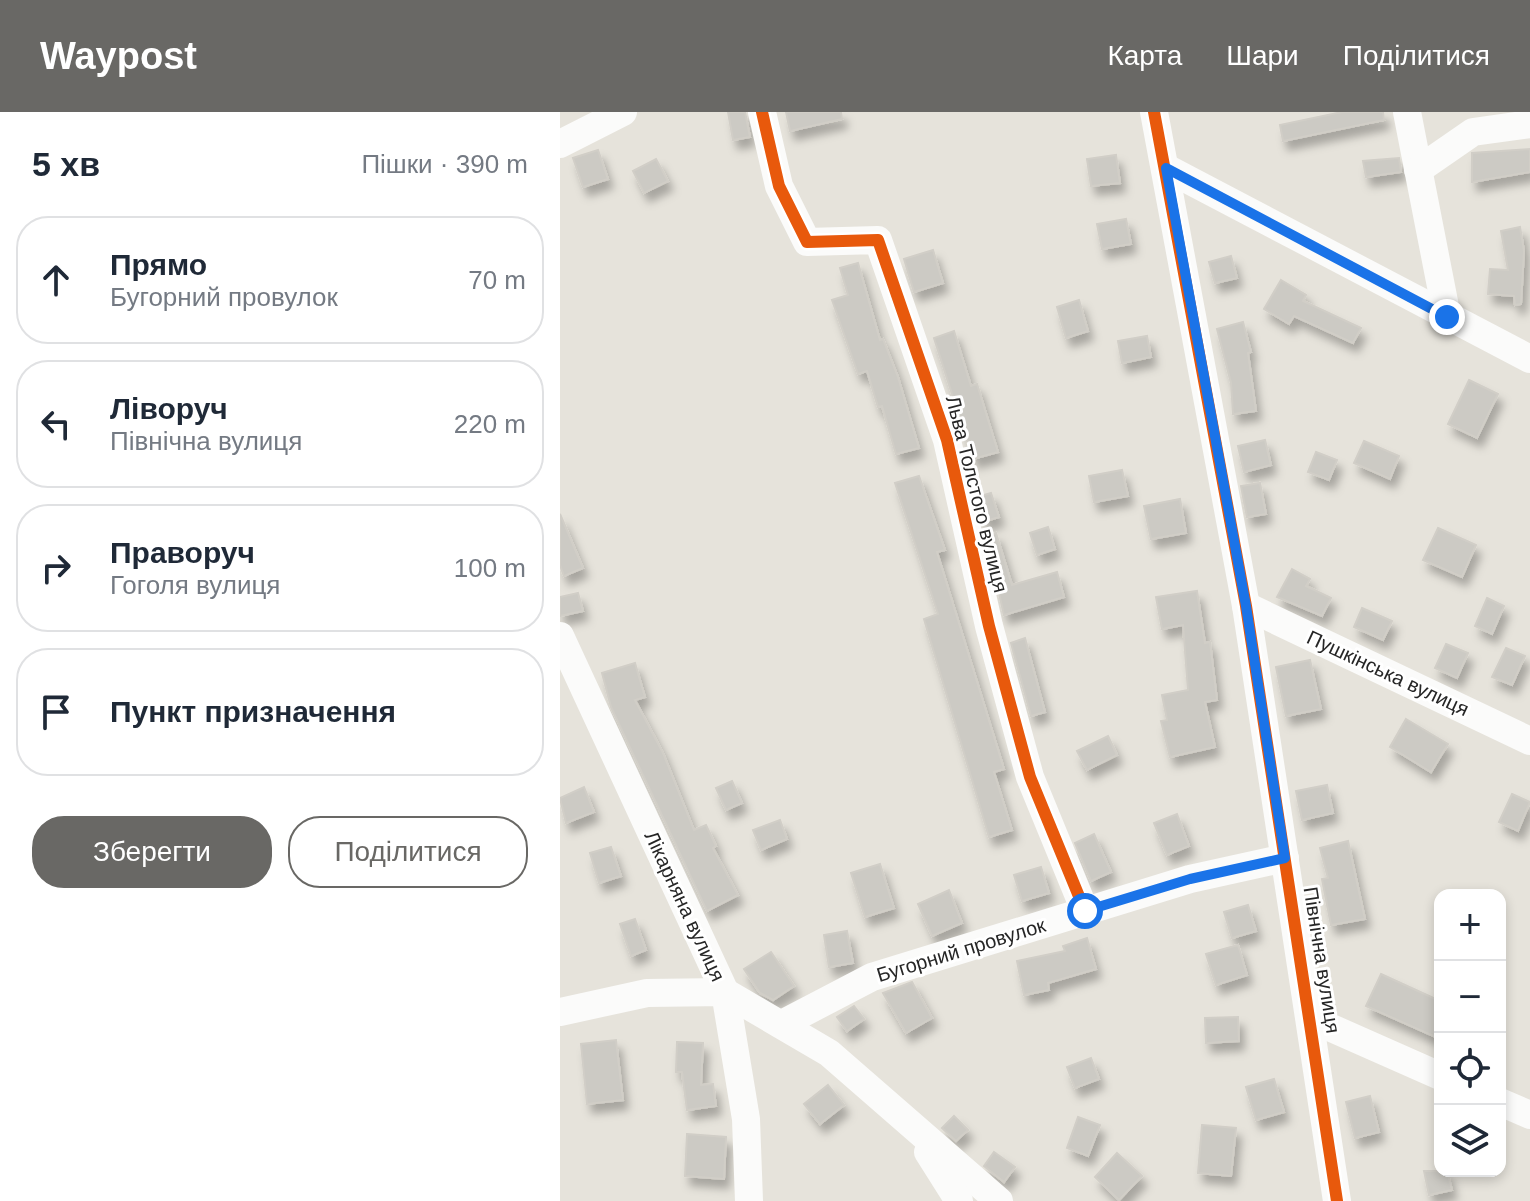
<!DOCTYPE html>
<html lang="uk">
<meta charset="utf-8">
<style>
:root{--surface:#fff;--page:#f2f2f3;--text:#1f2937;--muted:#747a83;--line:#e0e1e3;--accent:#696865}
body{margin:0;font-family:Helvetica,sans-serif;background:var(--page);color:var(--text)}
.controls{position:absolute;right:24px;bottom:24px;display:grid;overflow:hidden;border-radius:16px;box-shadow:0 4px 12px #0003}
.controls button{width:72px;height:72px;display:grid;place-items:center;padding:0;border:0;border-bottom:2px solid var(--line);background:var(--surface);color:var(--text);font:40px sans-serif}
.stop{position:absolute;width:24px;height:24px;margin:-18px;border:6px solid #1a73e8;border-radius:50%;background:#fff}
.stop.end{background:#1a73e8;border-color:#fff;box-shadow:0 2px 8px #0008}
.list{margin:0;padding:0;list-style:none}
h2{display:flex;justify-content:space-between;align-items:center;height:104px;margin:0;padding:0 32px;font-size:34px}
h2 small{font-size:26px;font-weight:400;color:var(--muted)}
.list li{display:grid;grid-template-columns:52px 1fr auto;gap:24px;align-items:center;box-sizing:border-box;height:128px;margin:0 16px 16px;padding:0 16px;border:2px solid var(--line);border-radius:32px}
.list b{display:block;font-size:30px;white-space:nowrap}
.list p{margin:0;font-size:26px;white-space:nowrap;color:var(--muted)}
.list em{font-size:26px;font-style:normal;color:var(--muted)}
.actions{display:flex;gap:16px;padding:24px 32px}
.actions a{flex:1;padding:18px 0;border:2px solid var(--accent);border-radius:32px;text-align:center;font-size:28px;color:var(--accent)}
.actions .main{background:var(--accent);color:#fff}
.icon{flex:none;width:44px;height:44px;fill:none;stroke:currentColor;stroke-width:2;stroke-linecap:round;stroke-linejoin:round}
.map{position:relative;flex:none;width:970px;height:1089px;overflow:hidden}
header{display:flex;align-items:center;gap:48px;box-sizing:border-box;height:112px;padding:0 40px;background:var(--accent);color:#fff}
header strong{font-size:38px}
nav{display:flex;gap:44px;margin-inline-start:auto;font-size:28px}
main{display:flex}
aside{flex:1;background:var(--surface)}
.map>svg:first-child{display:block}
.building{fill:#cccac4;stroke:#d1cec7;stroke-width:2;filter:url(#shadow)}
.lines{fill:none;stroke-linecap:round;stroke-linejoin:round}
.minor{stroke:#fbfbfa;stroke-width:28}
.cycleway-casing{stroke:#fff;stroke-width:17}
.cycleway{stroke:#e8590c;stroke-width:12}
.route{stroke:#1a73e8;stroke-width:10}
.labels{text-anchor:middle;stroke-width:6;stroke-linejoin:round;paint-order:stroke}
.street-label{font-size:20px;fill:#262626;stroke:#fff}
</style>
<header>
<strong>Waypost</strong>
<nav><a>Карта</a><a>Шари</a><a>Поділитися</a></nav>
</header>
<main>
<aside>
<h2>5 хв<small>Пішки · 390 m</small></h2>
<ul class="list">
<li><svg class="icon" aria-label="ahead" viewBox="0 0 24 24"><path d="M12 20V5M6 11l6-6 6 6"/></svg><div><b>Прямо</b><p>Бугорний провулок</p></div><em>70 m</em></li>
<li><svg class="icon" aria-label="left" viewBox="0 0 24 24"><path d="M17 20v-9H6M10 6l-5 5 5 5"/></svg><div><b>Ліворуч</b><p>Північна вулиця</p></div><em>220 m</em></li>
<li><svg class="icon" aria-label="right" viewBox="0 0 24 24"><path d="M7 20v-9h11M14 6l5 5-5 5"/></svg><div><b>Праворуч</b><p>Гоголя вулиця</p></div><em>100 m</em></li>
<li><svg class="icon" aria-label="arrive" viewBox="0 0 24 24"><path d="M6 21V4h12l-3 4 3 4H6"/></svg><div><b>Пункт призначення</b></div></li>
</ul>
<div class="actions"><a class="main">Зберегти</a><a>Поділитися</a></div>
</aside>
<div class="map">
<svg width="970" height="1089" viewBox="0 0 970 1089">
<defs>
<filter id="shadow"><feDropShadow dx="5" dy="9" stdDeviation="4" flood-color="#0004"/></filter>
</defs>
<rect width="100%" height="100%" fill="#e6e3db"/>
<g class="building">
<polygon points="168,0 185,0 190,25 173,28"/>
<polygon points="226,0 281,0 282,7 230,19"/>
<polygon points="782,0 823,0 824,8 723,29 720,13"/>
<polygon points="970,37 970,60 912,70 912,41"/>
<polygon points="38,38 48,67 23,75 13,46"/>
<polygon points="556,43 560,71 531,74 527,47"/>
<polygon points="839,46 841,60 806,65 803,49"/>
<polygon points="96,47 108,69 84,81 73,59"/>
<polygon points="566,107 571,132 542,137 537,112"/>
<polygon points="960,115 964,139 961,192 955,193 954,184 928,182 930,157 948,158 941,119"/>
<polygon points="373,138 383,171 354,180 344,147"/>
<polygon points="671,144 677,166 655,171 649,150"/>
<polygon points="298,151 320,228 323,227 338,265 359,336 336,342 322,294 318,295 307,259 298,262 272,188 288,183 280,156"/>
<polygon points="721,168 746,183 743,189 801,216 793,231 734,204 729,212 704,197"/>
<polygon points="519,188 528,219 506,226 497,195"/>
<polygon points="683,210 691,240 688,241 696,299 673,302 671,271 657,217"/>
<polygon points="394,219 411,274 417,272 438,340 413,347 374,226"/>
<polygon points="587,224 591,245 562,251 558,229"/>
<polygon points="909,268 938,282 917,326 888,312"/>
<polygon points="705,328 711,353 684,360 678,334"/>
<polygon points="804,329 839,344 830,367 794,351"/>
<polygon points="756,340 777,348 769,368 748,360"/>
<polygon points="562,358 568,384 534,390 529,364"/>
<polygon points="359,364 385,438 377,440 444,657 434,660 452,718 429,725 364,507 378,502 335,371"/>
<polygon points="700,371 706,402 687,405 681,374"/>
<polygon points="431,381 439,405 423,410 417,385"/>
<polygon points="620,387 626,421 591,427 584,394"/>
<polygon points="0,402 23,456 4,464 0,453"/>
<polygon points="488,415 495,437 477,443 470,421"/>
<polygon points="878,416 916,433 902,465 863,448"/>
<polygon points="436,421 452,473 497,460 504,485 444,503 426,424"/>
<polygon points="732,457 750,467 746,474 771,486 762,504 717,485"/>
<polygon points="637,479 645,531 650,530 657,588 645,590 655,635 610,645 601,609 607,608 602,583 628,578 623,513 602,517 596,485"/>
<polygon points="18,481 23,499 0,504 0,485"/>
<polygon points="927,486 944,494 932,522 915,514"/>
<polygon points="802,496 832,509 823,528 794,515"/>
<polygon points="465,526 485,600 471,604 451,531"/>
<polygon points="886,532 908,541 897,566 875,556"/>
<polygon points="946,536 965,544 952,573 932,565"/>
<polygon points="750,548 761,597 726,604 716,555"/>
<polygon points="75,551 85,585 75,588 103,641 134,718 146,713 156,734 153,736 178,783 147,799 51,595 42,561"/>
<polygon points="846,607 888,632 871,660 830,635"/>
<polygon points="548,624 557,643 527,658 517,639"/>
<polygon points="172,669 182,691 166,698 156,676"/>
<polygon points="767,673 773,701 742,708 736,679"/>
<polygon points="24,675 34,700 6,711 0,686"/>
<polygon points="952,682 970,690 958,719 939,710"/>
<polygon points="617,702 629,734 607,743 594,711"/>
<polygon points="220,708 227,727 201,738 193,718"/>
<polygon points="534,722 551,760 531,769 515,731"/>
<polygon points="788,729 805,807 771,813 762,767 768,766 760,736"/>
<polygon points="51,735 61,764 39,771 30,741"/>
<polygon points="320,752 334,796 305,805 291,761"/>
<polygon points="481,755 489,781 462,789 454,763"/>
<polygon points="389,778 402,811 372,824 358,792"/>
<polygon points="688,793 696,819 672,826 664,800"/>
<polygon points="75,807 86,838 71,844 60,812"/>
<polygon points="287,819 293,851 269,855 264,823"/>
<polygon points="527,826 536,857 488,871 489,878 464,883 457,849 505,839 503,834"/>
<polygon points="678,833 687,863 656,873 646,842"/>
<polygon points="211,840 234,874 213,888 200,881 184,857"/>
<polygon points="821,862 880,889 880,927 806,894"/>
<polygon points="352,870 372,906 346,921 323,881"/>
<polygon points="294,894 304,907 287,919 277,905"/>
<polygon points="678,905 679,929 646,931 645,906"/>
<polygon points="56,928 63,988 27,992 21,932"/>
<polygon points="117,930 143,931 141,973 153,972 156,994 127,998 122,960 116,960"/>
<polygon points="531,946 539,967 515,976 507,955"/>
<polygon points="714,967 724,1000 696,1008 686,975"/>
<polygon points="268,973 284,993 260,1012 244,992"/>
<polygon points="810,984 819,1020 795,1026 786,990"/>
<polygon points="394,1004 408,1018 396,1029 382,1016"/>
<polygon points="518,1005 540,1013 528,1044 507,1036"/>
<polygon points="642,1013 676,1016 671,1064 638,1061"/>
<polygon points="127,1022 166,1025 164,1067 125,1064"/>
<polygon points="434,1040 455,1055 444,1070 424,1054"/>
<polygon points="557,1041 582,1064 559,1088 535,1065"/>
<polygon points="864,1059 887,1059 892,1078 869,1083"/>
</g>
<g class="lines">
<g class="minor">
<polyline points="202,0 219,74 247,130 318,128 387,328 429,514 470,665 525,799"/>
<polyline points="594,0 686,494 777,1089"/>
<polyline points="847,0 887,205"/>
<polyline points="0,32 63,0"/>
<polyline points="606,56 970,247"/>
<polyline points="858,58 913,20 970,12"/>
<polyline points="686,494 970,629"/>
<polyline points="0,524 165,880 186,1007 189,1089"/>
<polyline points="0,900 87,881 165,880 269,941 439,1089"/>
<polyline points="751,907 880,964"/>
<polyline points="222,912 312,865 630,767 725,746"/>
<polyline points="940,990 970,1003"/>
<polyline points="368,1040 399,1089"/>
</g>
<g class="cycleway-casing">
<g id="cycleway">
<polyline points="202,0 219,74 247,130 318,128 387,328 429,514 470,665 525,799"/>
<polyline points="594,0 686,494 777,1089"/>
</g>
</g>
<use href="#cycleway" class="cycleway"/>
</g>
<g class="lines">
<polyline class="route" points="525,799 630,767 725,746 686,494 606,56 887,205"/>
</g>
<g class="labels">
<g class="street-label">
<text transform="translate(417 382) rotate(76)" y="7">Льва Толстого вулиця</text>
<text transform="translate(828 561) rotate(25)" y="7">Пушкінська вулиця</text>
<text transform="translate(125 794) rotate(65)" y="7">Лікарняна вулиця</text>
<text transform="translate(401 838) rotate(-17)" y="7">Бугорний провулок</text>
<text transform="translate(762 848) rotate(81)" y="7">Північна вулиця</text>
</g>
</g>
</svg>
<div class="controls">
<button>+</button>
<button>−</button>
<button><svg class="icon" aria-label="locate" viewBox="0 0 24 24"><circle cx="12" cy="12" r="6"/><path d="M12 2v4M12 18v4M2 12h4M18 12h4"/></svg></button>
<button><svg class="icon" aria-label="layers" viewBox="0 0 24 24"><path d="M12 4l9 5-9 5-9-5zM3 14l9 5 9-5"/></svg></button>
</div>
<div class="stop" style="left:525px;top:799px"></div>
<div class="stop end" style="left:887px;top:205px"></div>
</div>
</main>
